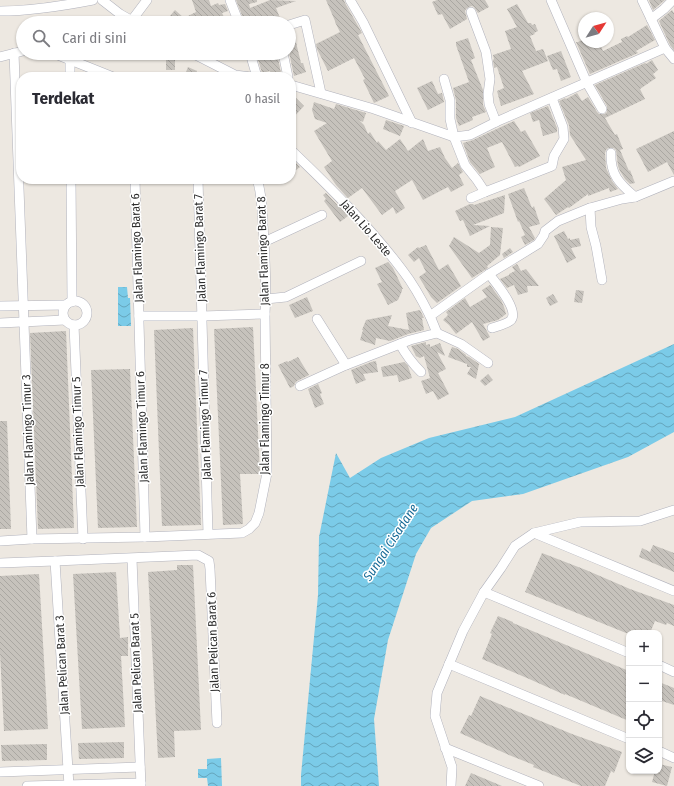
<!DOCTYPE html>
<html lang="id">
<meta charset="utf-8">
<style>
:root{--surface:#fff;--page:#f2f2f3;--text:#2b2b33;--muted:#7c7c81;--line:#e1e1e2}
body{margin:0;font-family:"Fira Sans Condensed",sans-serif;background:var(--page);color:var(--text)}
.controls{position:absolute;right:12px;bottom:12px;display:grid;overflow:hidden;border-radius:8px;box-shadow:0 1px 3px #0004}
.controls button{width:36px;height:36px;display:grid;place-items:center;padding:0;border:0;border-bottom:1px solid var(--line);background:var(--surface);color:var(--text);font:20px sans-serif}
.compass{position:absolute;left:578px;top:12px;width:36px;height:36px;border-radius:50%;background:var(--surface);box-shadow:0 1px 3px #0004;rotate:54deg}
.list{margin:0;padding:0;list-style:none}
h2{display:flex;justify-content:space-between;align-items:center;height:52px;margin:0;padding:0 16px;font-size:17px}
h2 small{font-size:13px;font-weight:400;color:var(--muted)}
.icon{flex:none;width:22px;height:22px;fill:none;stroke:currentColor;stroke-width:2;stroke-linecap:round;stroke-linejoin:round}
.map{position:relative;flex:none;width:674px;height:786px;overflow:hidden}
.search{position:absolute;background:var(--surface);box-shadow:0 1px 3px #0004;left:16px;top:16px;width:280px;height:44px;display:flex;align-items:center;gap:10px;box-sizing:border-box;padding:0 14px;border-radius:22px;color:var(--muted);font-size:15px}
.panel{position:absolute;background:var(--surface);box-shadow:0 1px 3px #0004;left:16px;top:72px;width:280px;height:112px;border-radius:16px}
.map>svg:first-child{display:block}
.water{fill:url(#water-waves)}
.building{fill:url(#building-back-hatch)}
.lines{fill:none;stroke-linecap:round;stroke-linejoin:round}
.street-casing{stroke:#b1b2bc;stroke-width:10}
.street{stroke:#fff;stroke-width:9}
.labels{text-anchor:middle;stroke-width:3;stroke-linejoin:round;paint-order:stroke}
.street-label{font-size:12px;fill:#2d2d2d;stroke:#fff}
.water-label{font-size:13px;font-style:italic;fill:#176b97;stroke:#fff}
</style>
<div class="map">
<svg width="674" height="786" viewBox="0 0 674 786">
<defs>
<pattern id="water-waves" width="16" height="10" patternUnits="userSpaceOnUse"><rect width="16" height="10" fill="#7bcbe8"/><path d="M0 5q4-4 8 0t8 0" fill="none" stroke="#65a5bc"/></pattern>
<pattern id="building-back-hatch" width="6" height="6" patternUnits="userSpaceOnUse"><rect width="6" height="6" fill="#c6c2bc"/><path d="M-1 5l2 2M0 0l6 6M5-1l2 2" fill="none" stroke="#aaa7a2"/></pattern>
</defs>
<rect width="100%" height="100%" fill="#ede8e1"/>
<g class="water">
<polygon points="118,287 127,287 128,298 130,298 131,326 118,326"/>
<polygon points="674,344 674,432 628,457 523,494 472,501 431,528 416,554 388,640 374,719 379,786 301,786 301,775 318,595 319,537 336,453 350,478 381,458 429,438 515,417"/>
<polygon points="221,758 222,786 208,786 207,778 198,778 198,769 207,769 207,759"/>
</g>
<g class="building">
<polygon points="192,0 209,0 211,6 218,3 219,5 225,4 228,11 222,13 225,19 216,23 164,23 175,10 184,18 196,12"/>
<polygon points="236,0 257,0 257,2 249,4 250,8 270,0 296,1 276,8 282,23 245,23"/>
<polygon points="326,0 344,0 345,3 362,33 358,35 389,96 374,103 363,80 365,79 354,58 328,71 317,49 316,44 340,32 335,22 335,21"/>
<polygon points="437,0 485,0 489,7 478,13 474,7 472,6 469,7 466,9 465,11 467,19 450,29 442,14 438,15 432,2"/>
<polygon points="649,0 665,0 653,10"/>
<polygon points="517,4 528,23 531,23 532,25 535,24 538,31 534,33 535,34 530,36 536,51 543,49 548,61 522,71 534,94 501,106 497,91 504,88 497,67 494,68 493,60 494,59 493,55 511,49 505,31 517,27 507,9"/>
<polygon points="672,10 674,13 674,50 670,45 659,21"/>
<polygon points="647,25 655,40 636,51 638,53 590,74 576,42 578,42 584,39 584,42 594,42 596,46 600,44 603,51 622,42 621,39 627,36 628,37"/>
<polygon points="293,30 301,63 303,63 306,72 294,76 289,52 289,31"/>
<polygon points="468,38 475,58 471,60 483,90 483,105 486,112 472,117 473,120 459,126 456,118 456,100 453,88 469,82 456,45 456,42"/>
<polygon points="561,51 571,77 561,81 557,69 553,70 547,56"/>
<polygon points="256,53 277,53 281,73 271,76 270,71 262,73"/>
<rect x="166" y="56" width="9" height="14"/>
<polygon points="652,60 658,70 653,74 656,78 640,89 645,99 605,118 615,135 617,134 623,149 620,150 629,171 630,170 635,183 630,184 625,179 620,171 618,166 616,150 614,148 608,148 606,150 605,153 606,168 612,181 618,189 610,192 609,188 588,196 588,194 569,208 568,207 556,215 544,199 566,180 562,167 586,160 570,135 569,125 559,101 565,98 566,99 577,93 582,101 588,97 597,112 599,114 605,114 607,112 607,106 595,85 645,63 646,64"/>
<polygon points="188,67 197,71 195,77 184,77"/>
<polygon points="432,81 438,94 442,93 444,102 428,110 417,88"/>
<polygon points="296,98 304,106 291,120 291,103"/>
<polygon points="314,102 334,109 336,104 366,113 363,122 359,120 364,125 368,134 370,132 377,143 378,141 386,150 400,139 408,151 423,139 428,151 440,147 445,158 452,168 458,163 463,172 459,175 464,185 451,192 448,187 423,200 412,180 395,191 405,208 396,214 393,207 382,215 362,188 348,198 336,185 324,167 332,161 314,131 327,123 315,119 312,110"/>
<polygon points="548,106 557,128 557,132 543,136 539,120 533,122 530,113"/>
<polygon points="386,120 404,126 400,136 383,129"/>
<polygon points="514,121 521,132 525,130 540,156 519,167 518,166 515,167 502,142 487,148 495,167 480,174 470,162 463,143 473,140"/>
<polygon points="674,131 674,175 667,162 648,172 636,149"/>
<polygon points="291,158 300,167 291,174"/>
<polygon points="524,188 532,208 534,206 540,224 529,227 535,238 534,240 525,245 521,237 525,235 519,221 518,222 508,194"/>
<polygon points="326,193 348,216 340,222 330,209 324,201 326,199 323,195"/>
<polygon points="505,195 504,213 473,225 490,226 470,236 463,220 460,221 455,211 470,204 473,204 474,205"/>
<polygon points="491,227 503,228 500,255 487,266 488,268 472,278 449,246 454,237 479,253 490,245"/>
<polygon points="564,231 568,239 570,238 570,240 579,238 581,246 571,248 576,258 567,263 554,236"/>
<polygon points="426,245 439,270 448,264 461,286 437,303 431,297 419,277 426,272 419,258 414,262 408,255 418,247 419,248"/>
<polygon points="510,248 513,252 504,258 502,254"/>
<polygon points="388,262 393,268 403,289 402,289 402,291 398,300 388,305 377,284 382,282 375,268"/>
<polygon points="517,264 521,271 526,269 539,286 527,286 528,292 518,295 514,285 507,288 500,279 509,275 509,274 515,271 512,267"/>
<polygon points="490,285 501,300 504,307 506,314 498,320 483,324 490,337 483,341 472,322 456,334 449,325 443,320 448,315 446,312 465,298 470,307 487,297 482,290"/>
<polygon points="576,290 584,291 582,303 574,302"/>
<polygon points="553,294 558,302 550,306 546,298"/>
<polygon points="307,297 313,311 295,318 289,305"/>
<polygon points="420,310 424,318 422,318 424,330 408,334 390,341 376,338 375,345 360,340 363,330 362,330 366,320 392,315 388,326 409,330 406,313"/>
<polygon points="253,327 260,474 240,474 243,524 223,525 214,329"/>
<polygon points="193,328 201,525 162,526 154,330"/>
<polygon points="66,331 74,528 38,529 30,333"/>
<polygon points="426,342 426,345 430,344 430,347 440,343 445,356 437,352 446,369 438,373 449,394 438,400 433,391 426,394 421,381 430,378 424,356 420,358 416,356 411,346"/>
<polygon points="452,347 458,349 466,355 466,356 469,357 479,364 476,379 467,374 471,367 467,367 467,364 448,357"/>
<polygon points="298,357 309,375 297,381 295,383 294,386 290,388 278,365 287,361 288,362"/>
<polygon points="376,361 378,372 363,374 366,380 356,384 351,370 371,362"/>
<polygon points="404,362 408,366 412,378 399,382 397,375 383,377 381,367"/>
<polygon points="130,369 137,527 98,528 91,370"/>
<polygon points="488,374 493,380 485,386 480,381"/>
<polygon points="318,384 322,393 320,394 324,404 315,408 308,389"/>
<polygon points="0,421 7,421 11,529 0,529"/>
<polygon points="653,545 674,553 674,572 639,557 642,548 650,552"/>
<polygon points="542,553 586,570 630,589 674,605 674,626 667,623 666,625 655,621 650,633 626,633 525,592"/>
<polygon points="177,565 193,565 201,730 174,731 175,757 158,758 148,572 177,570"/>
<polygon points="116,572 120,638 128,637 128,656 121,656 125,727 82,729 73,574"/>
<polygon points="39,574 48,729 4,731 0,653 0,576"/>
<polygon points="498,616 513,622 513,623 629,671 629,721 565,694 565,695 527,678 482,659 492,634 490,633"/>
<polygon points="659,682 674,688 674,705 659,700"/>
<polygon points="480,696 572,734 622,752 614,773 611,771 605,786 581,786 533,767 534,765 509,755 460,733 469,715 471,716"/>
<polygon points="124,742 124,758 79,759 78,743"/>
<polygon points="47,744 47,760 2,761 1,745"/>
<polygon points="659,764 672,767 667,786 652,782 655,771 659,771"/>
<polygon points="471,773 502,786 465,786"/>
</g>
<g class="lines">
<g class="street-casing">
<g id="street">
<polyline points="102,0 120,14 136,23"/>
<polyline points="230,0 239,23"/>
<polyline points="350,0 363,22 412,123"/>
<polyline points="551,0 587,83 602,109"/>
<polyline points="642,0 665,48 674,59"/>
<path d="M0,11C31,11 62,6 93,0"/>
<polyline points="471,12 486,52 490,79 488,94 489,104 496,122"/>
<polyline points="651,19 664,9 673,0"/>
<polyline points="132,20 147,0"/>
<polyline points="289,25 305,20 321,93"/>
<polyline points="14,53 32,539"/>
<polyline points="53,53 113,77"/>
<polyline points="192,53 235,75 251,77"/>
<polyline points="250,53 257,77"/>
<polyline points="283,53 288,77"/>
<polyline points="0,57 23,51"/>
<polyline points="70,60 70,77"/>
<polyline points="444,79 450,100 450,119 454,137 465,165 477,180 485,192"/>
<polyline points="291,85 374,109 454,137 470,135 496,122 665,48"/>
<path d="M291,150C331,188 370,227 403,271C414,285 422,300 430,316"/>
<path d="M611,153C610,175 620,184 635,197"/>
<polyline points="71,179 72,302"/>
<polyline points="135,179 145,537"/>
<polyline points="198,179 208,534"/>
<polyline points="471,198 485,192 552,166 554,156 564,139 563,127 552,98"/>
<polyline points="590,208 591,227 596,246 602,280"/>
<polyline points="264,242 322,215"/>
<path d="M489,274C495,282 521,312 510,321C506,324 498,326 492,328"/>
<polyline points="266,299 286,297 361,261"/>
<circle cx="75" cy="313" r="12"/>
<polyline points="0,306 66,305"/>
<polyline points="139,316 202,316 265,314"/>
<polyline points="317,319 346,365"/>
<polyline points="0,323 65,320"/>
<polyline points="74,325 83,539"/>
<polyline points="437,333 461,344 488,363"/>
<path d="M400,344C406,355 412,363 421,372"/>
<polyline points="300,386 346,365 382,351 410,340 437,333 430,316 489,274 538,244 544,235 545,231 558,221 590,208 622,199 635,197 674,181"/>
<polyline points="534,533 674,591"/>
<path d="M0,541L32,539L145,537L242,533L249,529L255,523L259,513L267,473L265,314C267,285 265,254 263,225C262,209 262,194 257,179"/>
<polyline points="132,559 141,786"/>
<polyline points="55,561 69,786"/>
<polyline points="0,563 55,561 198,555 209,561 210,569 217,723"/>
<polyline points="484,592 629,653"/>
<polyline points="449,664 629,739"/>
<polyline points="659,665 674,672"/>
<polyline points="445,748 539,786"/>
<polyline points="659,751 674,758"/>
<polyline points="0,772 140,767"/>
<polyline points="27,786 141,783"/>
<polyline points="451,786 452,767 435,716 437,693 463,631 484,592 501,568 515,546 534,533 580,522 640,521 674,510"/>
</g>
</g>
<use href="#street" class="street"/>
</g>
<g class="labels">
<g class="street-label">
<text transform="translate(366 228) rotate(49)" y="4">Jalan Lio Leste</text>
<text transform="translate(137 248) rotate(-92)" y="4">Jalan Flamingo Barat 6</text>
<text transform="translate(200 248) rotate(-92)" y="4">Jalan Flamingo Barat 7</text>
<text transform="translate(263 251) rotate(-92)" y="4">Jalan Flamingo Barat 8</text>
<text transform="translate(265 419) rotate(-90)" y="4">Jalan Flamingo Timur 8</text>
<text transform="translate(205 425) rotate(-92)" y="4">Jalan Flamingo Timur 7</text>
<text transform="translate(142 427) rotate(-92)" y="4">Jalan Flamingo Timur 6</text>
<text transform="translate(28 430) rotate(-92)" y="4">Jalan Flamingo Timur 3</text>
<text transform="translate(78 432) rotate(-92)" y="4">Jalan Flamingo Timur 5</text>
<text transform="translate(213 642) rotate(-92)" y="4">Jalan Pelican Barat 6</text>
<text transform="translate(136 663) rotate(-92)" y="4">Jalan Pelican Barat 5</text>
<text transform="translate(62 665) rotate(-93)" y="4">Jalan Pelican Barat 3</text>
</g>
<g class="water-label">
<text transform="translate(390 542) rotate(-57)" y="5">Sungai Cisadane</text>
</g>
</g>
</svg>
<div class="controls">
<button>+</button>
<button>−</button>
<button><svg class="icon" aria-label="locate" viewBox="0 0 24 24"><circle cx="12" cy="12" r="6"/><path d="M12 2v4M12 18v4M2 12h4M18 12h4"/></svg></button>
<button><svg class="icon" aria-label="layers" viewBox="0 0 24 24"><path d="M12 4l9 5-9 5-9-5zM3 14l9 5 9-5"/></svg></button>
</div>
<svg class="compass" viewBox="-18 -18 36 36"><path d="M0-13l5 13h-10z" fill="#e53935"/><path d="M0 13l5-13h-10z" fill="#7c7c81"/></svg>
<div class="search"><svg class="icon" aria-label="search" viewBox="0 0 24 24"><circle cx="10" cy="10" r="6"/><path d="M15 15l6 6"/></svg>Cari di sini</div>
<section class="panel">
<h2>Terdekat<small>0 hasil</small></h2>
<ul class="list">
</ul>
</section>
</div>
